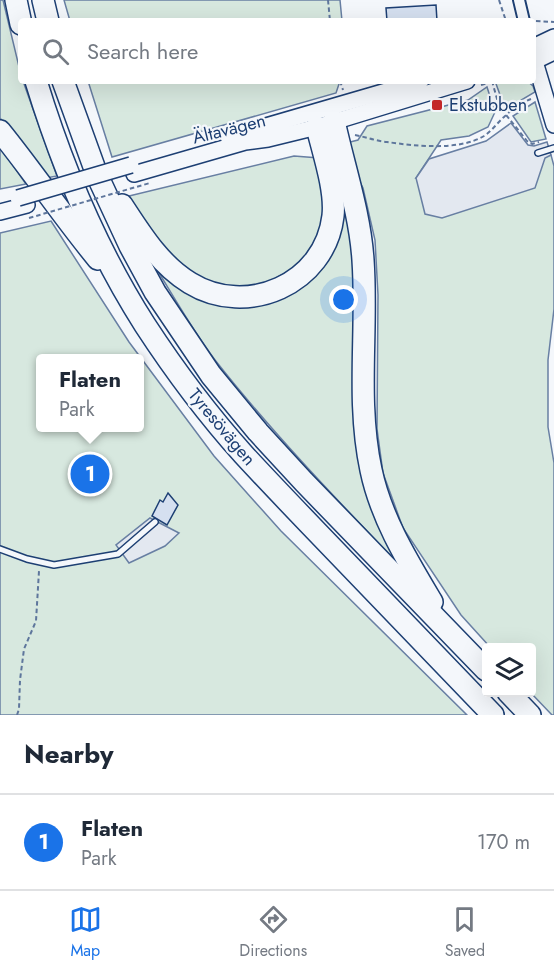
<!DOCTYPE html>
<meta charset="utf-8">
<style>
:root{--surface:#fff;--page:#f2f2f3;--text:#1f2937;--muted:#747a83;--line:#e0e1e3;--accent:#1a73e8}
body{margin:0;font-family:Jost,sans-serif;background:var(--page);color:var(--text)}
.controls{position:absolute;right:18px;bottom:18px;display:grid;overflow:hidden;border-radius:6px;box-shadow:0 6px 24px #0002}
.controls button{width:54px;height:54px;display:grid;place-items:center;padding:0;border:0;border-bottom:2px solid var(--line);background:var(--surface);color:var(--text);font:30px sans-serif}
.you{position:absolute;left:344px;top:300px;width:21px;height:21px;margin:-15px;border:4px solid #fff;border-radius:50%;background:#1a73e8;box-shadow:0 0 0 9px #1a73e833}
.badge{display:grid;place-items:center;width:39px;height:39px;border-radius:50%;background:var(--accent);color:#fff;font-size:20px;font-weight:700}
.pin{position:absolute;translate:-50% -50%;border:3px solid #fff;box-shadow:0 2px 6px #0006}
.popup{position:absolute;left:36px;top:354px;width:108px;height:78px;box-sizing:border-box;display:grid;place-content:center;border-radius:6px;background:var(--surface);filter:drop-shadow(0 2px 4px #0005);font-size:20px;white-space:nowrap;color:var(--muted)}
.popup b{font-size:22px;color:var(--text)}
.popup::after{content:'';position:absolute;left:50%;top:100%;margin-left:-12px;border:12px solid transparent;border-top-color:var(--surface)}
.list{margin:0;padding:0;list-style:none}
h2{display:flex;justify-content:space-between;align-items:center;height:78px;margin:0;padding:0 24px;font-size:26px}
h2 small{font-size:20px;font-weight:400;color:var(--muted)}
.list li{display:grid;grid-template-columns:39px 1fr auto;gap:18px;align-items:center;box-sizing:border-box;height:96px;padding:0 24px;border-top:2px solid var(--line)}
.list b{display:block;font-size:22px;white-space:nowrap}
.list p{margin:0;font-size:20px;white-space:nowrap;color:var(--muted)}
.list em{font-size:20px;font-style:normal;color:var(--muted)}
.icon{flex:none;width:33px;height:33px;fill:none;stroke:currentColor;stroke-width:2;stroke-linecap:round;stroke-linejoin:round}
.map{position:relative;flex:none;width:554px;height:715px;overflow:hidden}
.search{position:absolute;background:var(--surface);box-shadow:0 6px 24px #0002;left:18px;right:18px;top:18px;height:66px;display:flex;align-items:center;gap:15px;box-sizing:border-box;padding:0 21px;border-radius:6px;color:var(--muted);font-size:22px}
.sheet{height:174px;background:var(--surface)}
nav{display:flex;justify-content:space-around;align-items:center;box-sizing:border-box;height:84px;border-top:2px solid var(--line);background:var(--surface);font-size:16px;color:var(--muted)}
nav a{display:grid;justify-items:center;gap:3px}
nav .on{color:var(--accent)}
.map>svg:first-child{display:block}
.green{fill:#d7e8df;stroke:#687fa3;stroke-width:1.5;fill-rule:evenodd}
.parking{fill:#e3e8f0;stroke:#687fa3;stroke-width:1.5}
.building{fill:#d5e0f0;stroke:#1d3f73;stroke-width:1.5}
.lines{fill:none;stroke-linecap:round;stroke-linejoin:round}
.lane-casing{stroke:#1d3f73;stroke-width:8}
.street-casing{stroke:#1d3f73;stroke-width:14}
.secondary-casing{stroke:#1d3f73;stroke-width:18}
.highway-casing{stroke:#1d3f73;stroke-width:24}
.path{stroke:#5e769c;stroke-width:2;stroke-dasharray:4.5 3;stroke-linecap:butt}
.lane{stroke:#f4f7fb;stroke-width:5}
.street{stroke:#f4f7fb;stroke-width:10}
.secondary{stroke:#f4f7fb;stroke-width:15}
.highway{stroke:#f4f7fb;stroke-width:21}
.secondary-bridge-casing{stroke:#1d3f73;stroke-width:18;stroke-linecap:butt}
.path-bridge{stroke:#5e769c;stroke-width:2;stroke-dasharray:4.5 3;stroke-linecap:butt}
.secondary-bridge{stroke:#f4f7fb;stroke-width:15}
.poi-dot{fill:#c62828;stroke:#f4f7fb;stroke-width:2}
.labels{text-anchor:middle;stroke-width:4.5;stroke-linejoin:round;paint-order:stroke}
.poi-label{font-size:18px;fill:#1d3f73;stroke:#f4f7fb;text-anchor:start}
.street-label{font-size:18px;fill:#1d3f73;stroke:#f4f7fb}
</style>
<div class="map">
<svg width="554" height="715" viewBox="0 0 554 715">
<rect width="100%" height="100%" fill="#f4f7fb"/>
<g class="green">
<polygon points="0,0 3,0 21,75 21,81 23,81 57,176 46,178 24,148 0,118"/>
<polygon points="64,0 340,0 342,21 70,21"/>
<polygon points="88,81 340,81 336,93 112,157"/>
<polygon points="495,81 527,81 533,86 535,92 513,105 503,103"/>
<polygon points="487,87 495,112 488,127 469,136 441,140 416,178 551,155 554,166 554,309 548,360 548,427 554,463 554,715 552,715 531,693 532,648 490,647 461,615 403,528 383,473 377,429 378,295 375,240 363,188 347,157 346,143 358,140 367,126 468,100"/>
<polygon points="535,102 546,139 531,142 513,116"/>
<polygon points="0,147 26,184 0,189"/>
<polygon points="294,156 319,158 326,205 319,236 312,249 296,267 267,283 235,288 204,281 177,264 144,222 129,196"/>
<path d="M350,212L356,255V395L407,573C341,504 274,435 215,360C193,331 175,299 156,268C188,299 218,314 264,304C274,302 286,298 294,292C299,287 303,278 306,273C318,253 330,233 342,214Z"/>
<path d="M51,221L129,342L214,456L281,531L467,715H0V233ZM40,358H140V428H40Z"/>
</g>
<g class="parking">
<polygon points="511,123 528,145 534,146 547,142 551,155 545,158 535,188 442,218 425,214 416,178 429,159 486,141"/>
<polygon points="150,518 179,533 165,546 129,563 116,545"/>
</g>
<g class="building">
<polygon points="436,5 437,21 387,21 386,8"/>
<polygon points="168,493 178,505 167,525 152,516 160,500 163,502"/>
</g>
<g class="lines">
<g class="lane-casing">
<g id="lane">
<polyline points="538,153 554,148"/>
<polyline points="0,549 27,559 54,565 118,554 155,522"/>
</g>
</g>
<g class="street-casing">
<polyline id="street" points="519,0 524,21"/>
</g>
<g class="secondary-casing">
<g id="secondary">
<polyline points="533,47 554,37"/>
<polyline points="533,55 554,125"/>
<polyline points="533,62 554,52"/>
<polyline points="228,137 421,81"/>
<polyline points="134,174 245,142 268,139 317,127 467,81"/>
<polyline points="0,212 27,205"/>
</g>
</g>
<g class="highway-casing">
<g id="highway">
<polyline points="16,0 21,24"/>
<polyline points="43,0 48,21"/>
<path d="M36,81C62,166 97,250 145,325C175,371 208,415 244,455C268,481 292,506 316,531C375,593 434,654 493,715"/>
<polyline points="63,81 97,175 130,246 155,292 211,375 258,432 304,482 486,670"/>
<path d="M334,121C344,167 360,213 363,260C368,330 356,400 371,470C381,518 407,560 432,602"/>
<path d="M0,131C34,173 64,218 98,259"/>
<path d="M122,205C141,234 160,265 190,283C247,318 325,284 333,216C336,190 323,152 317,127"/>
<polyline points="508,692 530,715"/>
</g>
</g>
<g class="path">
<polyline points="328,0 330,21"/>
<polyline points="499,0 506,21"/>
<polyline points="536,21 554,22"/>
<polyline points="340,81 343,90"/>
<polyline points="492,81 499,106 527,141 532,144 539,142"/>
<polyline points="481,85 492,82"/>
<path d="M355,135C366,137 376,141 387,142C415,146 459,151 484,136C492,131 497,123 504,117C511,110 522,102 531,99"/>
<polyline points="17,715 19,709 20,680 24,649 36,621 39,571"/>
</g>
<use href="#lane" class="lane"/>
<use href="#street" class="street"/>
<use href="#secondary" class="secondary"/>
<use href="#highway" class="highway"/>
<g class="secondary-bridge-casing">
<polyline id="secondary-bridge" points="18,198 131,165"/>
</g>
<polyline class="path-bridge" points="29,218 150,183"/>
<use href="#secondary-bridge" class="secondary-bridge"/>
</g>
<rect class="poi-dot" x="431" y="99" width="12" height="12" rx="3"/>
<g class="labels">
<g class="poi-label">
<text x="449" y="111">Ekstubben</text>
</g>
<g class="street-label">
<text transform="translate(229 129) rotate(-14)" y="6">Ältavägen</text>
<text transform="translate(222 427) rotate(50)" y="6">Tyresövägen</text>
</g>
</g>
</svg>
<div class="controls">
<button><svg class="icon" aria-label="layers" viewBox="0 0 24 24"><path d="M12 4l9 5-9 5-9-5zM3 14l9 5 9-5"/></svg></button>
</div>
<div class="you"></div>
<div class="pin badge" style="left:90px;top:474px">1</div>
<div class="popup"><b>Flaten</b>Park</div>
<div class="search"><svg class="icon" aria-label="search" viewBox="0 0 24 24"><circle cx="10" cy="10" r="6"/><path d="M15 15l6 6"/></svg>Search here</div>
</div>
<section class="sheet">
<h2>Nearby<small></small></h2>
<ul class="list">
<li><span class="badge">1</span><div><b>Flaten</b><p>Park</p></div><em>170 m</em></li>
</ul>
</section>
<nav>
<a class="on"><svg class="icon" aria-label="map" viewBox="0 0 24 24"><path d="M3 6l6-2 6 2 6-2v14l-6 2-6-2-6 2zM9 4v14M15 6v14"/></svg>Map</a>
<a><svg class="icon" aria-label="directions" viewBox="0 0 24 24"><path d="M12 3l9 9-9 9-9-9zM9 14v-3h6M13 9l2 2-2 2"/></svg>Directions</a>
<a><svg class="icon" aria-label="saved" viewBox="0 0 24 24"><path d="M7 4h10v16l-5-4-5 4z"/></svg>Saved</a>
</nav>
